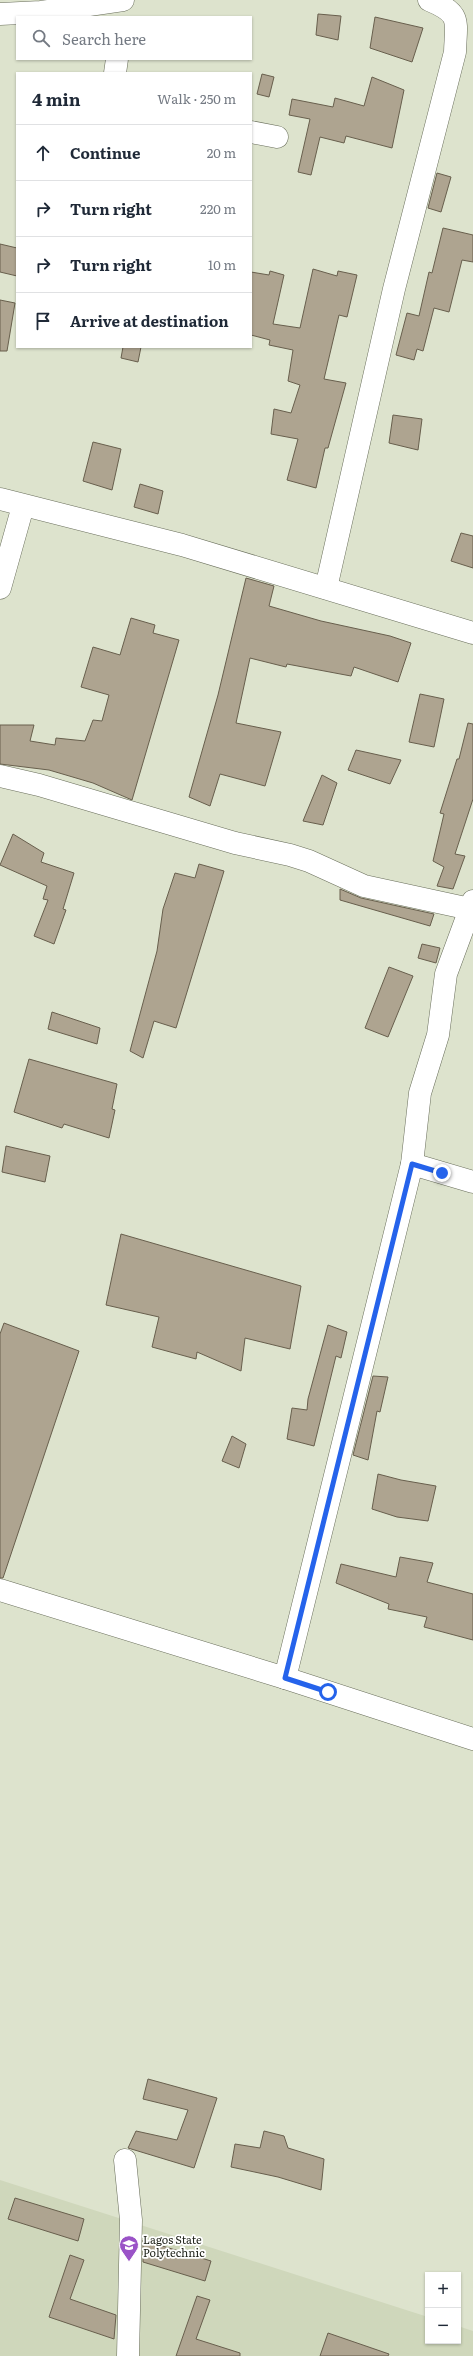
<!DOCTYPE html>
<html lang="en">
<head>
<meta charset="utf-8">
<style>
	:root { --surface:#fff; --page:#f6f6f7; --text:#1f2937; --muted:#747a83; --line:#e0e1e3 }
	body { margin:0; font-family:Literata,serif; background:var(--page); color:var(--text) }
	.controls { position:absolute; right:12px; bottom:12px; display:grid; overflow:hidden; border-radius:0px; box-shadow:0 1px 3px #0004 }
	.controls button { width:36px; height:36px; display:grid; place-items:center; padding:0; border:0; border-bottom:1px solid var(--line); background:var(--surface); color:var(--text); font:20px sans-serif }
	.stop { position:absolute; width:12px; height:12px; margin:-9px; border:3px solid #2563eb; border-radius:50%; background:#fff }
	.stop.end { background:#2563eb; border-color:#fff; box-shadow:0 1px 4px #0008 }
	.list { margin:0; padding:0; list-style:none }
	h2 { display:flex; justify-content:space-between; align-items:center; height:52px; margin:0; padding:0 16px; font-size:17px }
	h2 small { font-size:13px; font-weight:400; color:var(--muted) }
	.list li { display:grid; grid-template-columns:26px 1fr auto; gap:12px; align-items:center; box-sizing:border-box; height:56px; padding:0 16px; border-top:1px solid var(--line) }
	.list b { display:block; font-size:15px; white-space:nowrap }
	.list em { font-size:13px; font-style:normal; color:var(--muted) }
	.icon { flex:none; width:22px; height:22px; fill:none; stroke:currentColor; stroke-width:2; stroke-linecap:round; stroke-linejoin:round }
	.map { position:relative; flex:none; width:473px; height:2356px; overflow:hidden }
	.search { position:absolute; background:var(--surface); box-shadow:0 1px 3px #0004; left:16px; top:16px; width:236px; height:44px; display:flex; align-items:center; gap:10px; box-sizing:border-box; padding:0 14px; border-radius:0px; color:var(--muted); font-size:15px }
	.panel { position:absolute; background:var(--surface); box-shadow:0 1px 3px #0004; left:16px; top:72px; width:236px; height:276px; border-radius:0px }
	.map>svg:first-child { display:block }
	.built { fill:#cfd7bb }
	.building { fill:#aea490; stroke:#685f4d }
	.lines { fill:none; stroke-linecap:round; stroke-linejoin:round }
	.minor-casing { stroke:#696e5b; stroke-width:23 }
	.minor { stroke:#fff; stroke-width:22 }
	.route { stroke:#2563eb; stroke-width:5 }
	.labels { text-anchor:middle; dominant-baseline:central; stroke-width:3.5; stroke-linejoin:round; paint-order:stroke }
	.poi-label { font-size:11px; fill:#1c1f16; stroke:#fff; text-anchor:start }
</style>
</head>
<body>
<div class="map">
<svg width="473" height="2356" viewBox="0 0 473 2356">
	<rect width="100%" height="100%" fill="#dde3cd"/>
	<path class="built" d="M0 2180 428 2317V2341H458V2326L473 2331V2356H0Z"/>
	<g class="building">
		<path d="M318 14 341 16 338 40 316 35Z"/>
		<path d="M375 17 423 28 412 62 370 48Z"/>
		<path d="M262 74 274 77 269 97 257 94Z"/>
		<path d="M372 77 404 90 392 148 346 136 344 143 320 137 311 175 298 172 310 119 289 115 292 99 333 107 335 98 364 106Z"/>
		<path d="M437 173 451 177 441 212 428 208Z"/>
		<path d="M443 228 473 235V262L462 260 449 312 434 308 423 351 417 349 414 360 396 355 407 313 419 316 429 272 432 273Z"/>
		<path d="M0 244 17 248V276L0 272Z"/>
		<path d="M313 269 337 276 338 271 357 275 347 317 339 315 324 379 346 383 328 448H325L316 488 287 480 298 439 271 434 274 409 291 413 300 385 288 381 293 350 269 345 270 340 251 335V272L269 275 270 271 284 275 273 324 300 328Z"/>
		<path d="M0 300 15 303 7 351H0Z"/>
		<path d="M123 347H141L138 362 121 358Z"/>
		<path d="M393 415 422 419 418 450 389 443Z"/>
		<path d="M93 442 121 449 112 490 83 481Z"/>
		<path d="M140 484 163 491 158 514 134 507Z"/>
		<path d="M461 533 473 536V568L451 561Z"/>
		<path d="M246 578 274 586 269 606 321 621 390 636 411 643 398 682 354 667 351 676 287 664 286 667 250 658 236 723 281 732 265 786 220 774 210 806 189 797 218 695Z"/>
		<path d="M131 618 155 625 153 633 179 640 132 800 93 783 49 770 0 764V725H34L30 741 55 745 56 738 85 741 93 720 102 721 109 695 81 687 93 647 120 655Z"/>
		<path d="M420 694 444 699 434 747 409 742Z"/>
		<path d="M468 723 473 724V799L455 854 465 856 453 889 437 886 444 867 433 861 444 814 440 813 457 759H459Z"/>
		<path d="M356 750 401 760 390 784 348 770Z"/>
		<path d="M322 775 337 783 323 825 303 821Z"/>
		<path d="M13 834 44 853 41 862 74 873 63 909 66 910 54 944 34 936 48 900 43 899 47 886 0 865Z"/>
		<path d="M199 864 224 871 176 1028 154 1021 143 1058 130 1051 157 951 163 909 175 873 195 878Z"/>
		<path d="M340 889 361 898 434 914 430 926 340 900Z"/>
		<path d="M422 944 440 948 436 963 418 958Z"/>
		<path d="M389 967 413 976 388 1037 365 1028Z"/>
		<path d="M52 1012 100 1028 97 1044 48 1029Z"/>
		<path d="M29 1059 117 1084 112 1109 115 1110 109 1138 64 1124 62 1128 14 1112Z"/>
		<path d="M6 1146 50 1156 45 1182 2 1172Z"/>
		<path d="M121 1234 301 1286 290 1349 245 1338 241 1371 197 1352 196 1359 152 1347 159 1317 106 1305Z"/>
		<path d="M4 1323 79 1351 3 1578H0V1334Z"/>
		<path d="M328 1325 347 1332 341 1358 336 1356 314 1446 287 1439 292 1408 307 1410 308 1399Z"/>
		<path d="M373 1376 388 1377 380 1412 377 1411 368 1460 353 1455Z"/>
		<path d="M232 1436 246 1444 239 1468 222 1461Z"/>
		<path d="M378 1474 401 1480 436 1486 428 1521 397 1517 372 1509Z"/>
		<path d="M400 1557 433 1563 427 1582 473 1594V1640L424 1627 427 1617 388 1609 389 1604 336 1583 341 1564 396 1577Z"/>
		<path d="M148 2079 217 2098 194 2168 128 2148 136 2131 177 2140 188 2110 143 2099Z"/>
		<path d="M264 2131 284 2136 288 2148 324 2159 321 2190 278 2177 231 2167 235 2144 260 2148Z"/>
		<path d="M15 2198 84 2219 78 2241 8 2219Z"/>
		<path d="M143 2240 211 2261 205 2281 143 2262Z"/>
		<path d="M70 2255 84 2260 70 2299 116 2315 114 2339 49 2317Z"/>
		<path d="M197 2296 210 2300 196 2339 240 2353V2356H176Z"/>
		<path d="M328 2333 389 2354 388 2356H320Z"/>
	</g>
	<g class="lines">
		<g class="minor-casing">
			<g id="minor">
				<path d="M0 14 41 12 123 0"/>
				<path d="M115 73 117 59"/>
				<path d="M251 132 277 137"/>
				<path d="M0 499 182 545 473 633"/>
				<path d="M0 588 23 506"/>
				<path d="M326 588 394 289 455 52C456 20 462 14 429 0"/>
				<path d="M0 776 39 785 235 843 290 855 309 861 364 886 470 909"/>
				<path d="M412 1164 473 1182"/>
				<path d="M0 1590 285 1678 473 1739"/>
				<path d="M285 1678 412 1164 420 1093 438 1035 446 974 473 901"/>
				<path d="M125 2160 131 2220 128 2356"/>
			</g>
		</g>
		<use href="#minor" class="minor"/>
	</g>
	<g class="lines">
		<path class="route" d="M328 1692 285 1678 412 1164 442 1173"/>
	</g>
	<defs>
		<g id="university-pin" transform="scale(1)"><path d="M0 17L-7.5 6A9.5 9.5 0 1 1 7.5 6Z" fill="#9a53c7" stroke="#fff"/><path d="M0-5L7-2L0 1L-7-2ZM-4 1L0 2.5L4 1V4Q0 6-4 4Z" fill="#fff"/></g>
	</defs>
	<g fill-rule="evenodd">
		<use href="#university-pin" x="129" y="2245"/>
	</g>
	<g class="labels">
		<g class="poi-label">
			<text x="143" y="2239">Lagos State<tspan x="143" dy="13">Polytechnic</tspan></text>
		</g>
	</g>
</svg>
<div class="controls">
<button>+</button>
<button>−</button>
</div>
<div class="stop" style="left:328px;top:1692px"></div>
<div class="stop end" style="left:442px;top:1173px"></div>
<div class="search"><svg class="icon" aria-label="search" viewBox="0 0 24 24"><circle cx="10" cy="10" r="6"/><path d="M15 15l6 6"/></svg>Search here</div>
<section class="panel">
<h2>4 min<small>Walk · 250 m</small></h2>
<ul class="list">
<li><svg class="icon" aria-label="ahead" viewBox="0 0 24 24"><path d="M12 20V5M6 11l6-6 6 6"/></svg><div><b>Continue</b></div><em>20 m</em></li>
<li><svg class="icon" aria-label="right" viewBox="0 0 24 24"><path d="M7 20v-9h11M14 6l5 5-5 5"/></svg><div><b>Turn right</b></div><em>220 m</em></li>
<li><svg class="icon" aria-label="right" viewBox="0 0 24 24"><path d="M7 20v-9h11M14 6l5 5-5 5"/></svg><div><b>Turn right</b></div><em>10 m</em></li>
<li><svg class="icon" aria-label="arrive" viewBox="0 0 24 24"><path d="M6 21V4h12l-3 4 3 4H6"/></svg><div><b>Arrive at destination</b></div></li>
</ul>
</section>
</div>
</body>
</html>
